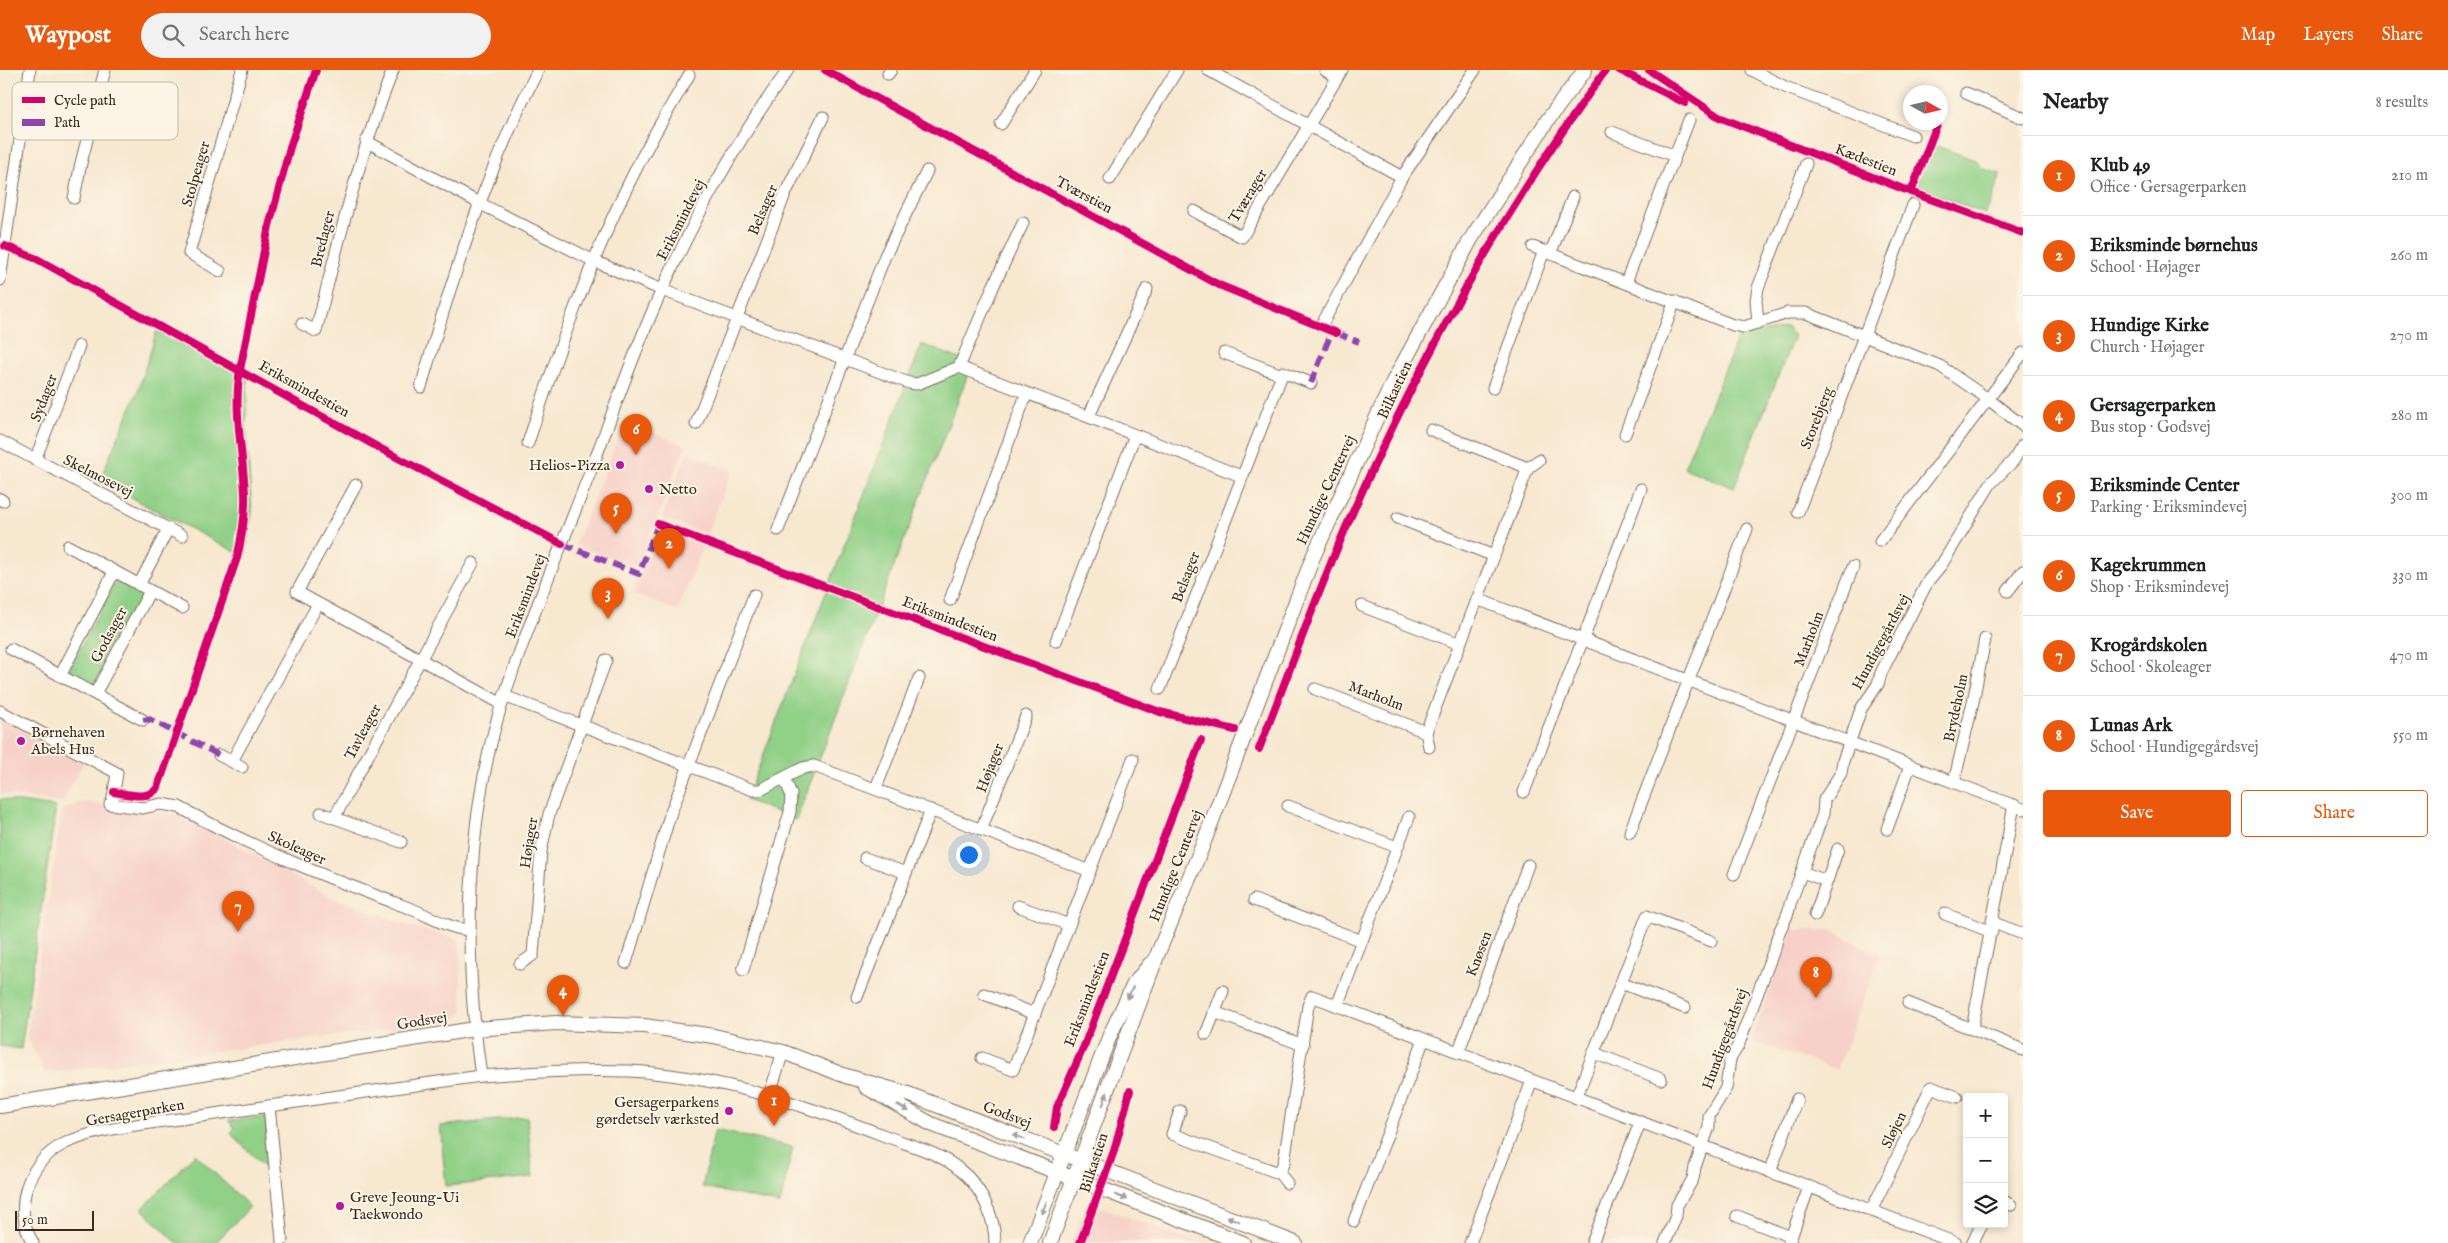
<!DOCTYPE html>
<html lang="en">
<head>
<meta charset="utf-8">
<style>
	:root { --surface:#fff; --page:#f2f2f2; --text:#202124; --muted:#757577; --line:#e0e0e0; --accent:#ea580c }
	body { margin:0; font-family:"IM FELL English",serif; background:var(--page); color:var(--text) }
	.controls { position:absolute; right:15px; bottom:15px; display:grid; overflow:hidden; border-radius:5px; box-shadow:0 2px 8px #0003 }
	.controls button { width:45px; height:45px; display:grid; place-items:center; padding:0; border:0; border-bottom:1px solid var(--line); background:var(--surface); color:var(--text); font:25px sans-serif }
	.compass { position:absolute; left:1903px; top:15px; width:45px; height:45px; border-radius:50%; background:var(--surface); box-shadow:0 2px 8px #0003; rotate:98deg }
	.scale { position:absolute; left:15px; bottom:12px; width:79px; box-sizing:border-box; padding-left:5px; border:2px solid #3b2a1e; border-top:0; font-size:14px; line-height:18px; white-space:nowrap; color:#3b2a1e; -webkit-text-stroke:4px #fcf5e5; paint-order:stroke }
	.you { position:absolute; left:968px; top:784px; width:18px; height:18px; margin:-12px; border:4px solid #fff; border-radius:50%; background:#1a73e8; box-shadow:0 0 0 8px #1a73e833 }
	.badge { display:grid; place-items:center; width:32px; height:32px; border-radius:50%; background:var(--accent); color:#fff; font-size:16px; font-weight:700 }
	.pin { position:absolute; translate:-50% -41px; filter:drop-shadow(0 1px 2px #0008) }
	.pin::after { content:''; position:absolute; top:26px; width:18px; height:15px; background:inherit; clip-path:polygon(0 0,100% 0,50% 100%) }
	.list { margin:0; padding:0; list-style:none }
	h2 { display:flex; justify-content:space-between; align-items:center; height:65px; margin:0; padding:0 20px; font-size:21px }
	h2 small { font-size:16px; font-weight:400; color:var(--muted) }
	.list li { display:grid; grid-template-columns:32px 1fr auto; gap:15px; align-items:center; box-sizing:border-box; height:80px; padding:0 20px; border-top:1px solid var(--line) }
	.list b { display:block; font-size:19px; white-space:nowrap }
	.list p { margin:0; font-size:16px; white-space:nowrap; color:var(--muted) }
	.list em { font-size:16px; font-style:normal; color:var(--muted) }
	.actions { display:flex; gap:10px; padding:15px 20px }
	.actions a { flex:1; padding:11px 0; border:1px solid var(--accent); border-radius:5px; text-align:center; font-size:18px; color:var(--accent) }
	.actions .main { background:var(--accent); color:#fff }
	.icon { flex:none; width:28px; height:28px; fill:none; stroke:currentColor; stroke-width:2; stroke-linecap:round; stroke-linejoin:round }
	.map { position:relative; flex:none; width:2023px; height:1173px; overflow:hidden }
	header { display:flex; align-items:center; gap:30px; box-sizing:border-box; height:70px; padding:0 25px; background:var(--accent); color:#fff }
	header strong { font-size:24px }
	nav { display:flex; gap:28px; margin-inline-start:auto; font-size:18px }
	.search { width:350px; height:45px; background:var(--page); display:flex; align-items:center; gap:12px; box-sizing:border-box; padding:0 18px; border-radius:28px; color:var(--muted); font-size:19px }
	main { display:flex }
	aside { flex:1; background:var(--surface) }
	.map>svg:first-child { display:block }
	.built { fill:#f7d1c8 }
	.green { fill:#90d087; stroke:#667d52 }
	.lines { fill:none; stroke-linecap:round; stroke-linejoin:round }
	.minor-casing { stroke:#7d6c5c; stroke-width:13 }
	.tertiary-casing { stroke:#7d6c5c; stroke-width:16 }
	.minor { stroke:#fff; stroke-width:11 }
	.tertiary { stroke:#fff; stroke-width:14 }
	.quiet { stroke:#8e44ad; stroke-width:6; stroke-dasharray:12 6; stroke-linecap:butt }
	.cycleway-casing { stroke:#fcf5e5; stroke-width:11 }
	.cycleway { stroke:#d6006c; stroke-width:8 }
	.oneway { fill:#a79f9a }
	.poi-dot { fill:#b5179e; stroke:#fcf5e5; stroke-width:2 }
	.labels { text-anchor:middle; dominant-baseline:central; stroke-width:4; stroke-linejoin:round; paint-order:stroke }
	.street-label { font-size:15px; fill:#3b2a1e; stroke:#fcf5e5 }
	.poi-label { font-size:15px; fill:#3b2a1e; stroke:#fcf5e5; text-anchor:start }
	.key { fill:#fcf5e5; stroke:#c2b8a9; stroke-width:1 }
	.key-label { font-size:14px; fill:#3b2a1e }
</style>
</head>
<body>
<header>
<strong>Waypost</strong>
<div class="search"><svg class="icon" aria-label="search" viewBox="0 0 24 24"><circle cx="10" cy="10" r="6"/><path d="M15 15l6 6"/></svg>Search here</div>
<nav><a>Map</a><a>Layers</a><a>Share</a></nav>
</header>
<main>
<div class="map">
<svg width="2023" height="1173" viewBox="0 0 2023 1173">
	<rect width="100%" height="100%" fill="#fcf5e5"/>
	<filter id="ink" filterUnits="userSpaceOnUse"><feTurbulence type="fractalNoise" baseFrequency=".02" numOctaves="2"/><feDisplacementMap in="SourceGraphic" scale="10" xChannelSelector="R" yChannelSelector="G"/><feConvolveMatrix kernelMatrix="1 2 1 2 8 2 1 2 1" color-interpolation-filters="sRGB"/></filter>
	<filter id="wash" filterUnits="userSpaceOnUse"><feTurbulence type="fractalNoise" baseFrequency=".0096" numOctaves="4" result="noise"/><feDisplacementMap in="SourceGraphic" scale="20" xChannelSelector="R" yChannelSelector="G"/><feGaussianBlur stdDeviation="1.12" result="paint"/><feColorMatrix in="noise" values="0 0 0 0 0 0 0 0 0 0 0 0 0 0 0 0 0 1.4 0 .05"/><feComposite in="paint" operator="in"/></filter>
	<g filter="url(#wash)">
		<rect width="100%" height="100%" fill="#f7e8d0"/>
		<g class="built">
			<path d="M625 351 686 376 637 497 575 475Z"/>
			<path d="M687 383 732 401 707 464 662 448Z"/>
			<path d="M660 456 704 473 678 541 634 524Z"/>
			<path d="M0 648 83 693 62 733 0 724Z"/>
			<path d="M84 732 179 745 328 825 406 855 459 869 463 943 452 951 45 1003 27 966 62 739Z"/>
			<path d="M1792 860H1832L1880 885 1837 1000 1751 971Z"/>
			<path d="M1088 1132 1197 1173H1071Z"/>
		</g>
		<g class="green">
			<path d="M1934 75 1975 90 1984 99 2001 104 1986 144 1916 118Z"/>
			<path d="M1787 257 1794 266 1734 418 1684 398 1738 268Z"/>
			<path d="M157 260 248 308 246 354 252 442 245 487 99 411 138 321Z"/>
			<path d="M922 274 972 294 796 750 746 730Z"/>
			<path d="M120 511 139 520 142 527 94 615C84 616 72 610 68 601L115 513Z"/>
			<path d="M0 729 56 737 21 979 0 976Z"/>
			<path d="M265 1047 272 1104 230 1063 235 1058 228 1051Z"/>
			<path d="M527 1047 533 1107 446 1116 440 1056Z"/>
			<path d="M715 1060 793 1077 780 1134 702 1117Z"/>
			<path d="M195 1084 250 1137 215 1173H177L142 1139Z"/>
		</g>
	</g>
	<g filter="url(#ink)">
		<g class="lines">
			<g class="minor-casing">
				<g id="minor">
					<path d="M1208 0 1402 107"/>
					<path d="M1325 0 1337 8"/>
					<path d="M1752 0 1785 17 1913 66"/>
					<path d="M888 4 891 0"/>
					<path d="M1966 23 2023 48"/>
					<path d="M1001 54 1035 0"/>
					<path d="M1612 62 1675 86"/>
					<path d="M366 71 479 133 594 191 662 220 909 313 917 314 959 297 1241 406"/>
					<path d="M1110 109 1177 0"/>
					<path d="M74 128 81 93 105 0"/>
					<path d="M1194 141 1242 167 1342 0"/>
					<path d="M1533 177 1733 255 1744 257 1788 243H1806L1940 296 1988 329 2023 356"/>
					<path d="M1550 184 1573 127"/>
					<path d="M220 201 189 183 242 0"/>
					<path d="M0 210 30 0"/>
					<path d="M1626 212 1689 50"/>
					<path d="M1758 253 1756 230 1758 218 1806 94"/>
					<path d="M302 254 316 261C338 173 359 85 393 0"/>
					<path d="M1321 256 1402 107 1475 0"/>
					<path d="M1224 283 1282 305"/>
					<path d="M959 297 993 217 1023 153"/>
					<path d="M421 317C452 208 486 101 538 0"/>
					<path d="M1493 318 1544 181"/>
					<path d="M1089 346 1147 219"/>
					<path d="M696 354 785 124 823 47"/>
					<path d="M1625 364 1675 231"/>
					<path d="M0 371 182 466"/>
					<path d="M528 373C558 280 591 188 635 101 651 68 671 36 689 5"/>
					<path d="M35 390 79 276"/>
					<path d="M1528 398 1539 390"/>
					<path d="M356 415 297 522 502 634"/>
					<path d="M0 429 3 431"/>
					<path d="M1798 442 1913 135"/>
					<path d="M1398 448 1494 486"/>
					<path d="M778 460 885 186 927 101"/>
					<path d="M1880 471 2023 283"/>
					<path d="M68 476 182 538"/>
					<path d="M139 515 168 459"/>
					<path d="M2008 521 2023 501"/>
					<path d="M1477 529 2023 739"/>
					<path d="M950 530 1026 325"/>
					<path d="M1362 536 1460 574"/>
					<path d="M1056 571 1135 365"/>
					<path d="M11 579 143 650"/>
					<path d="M60 606 114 502"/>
					<path d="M1160 619 1283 302 1311 313"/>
					<path d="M1315 619 1426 662 1528 398 1431 360"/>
					<path d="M95 624 150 521"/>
					<path d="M504 626 753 720H760L803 698 814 696 1090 801"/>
					<path d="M0 641 117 703 112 734"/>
					<path d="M1426 662 1429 677"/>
					<path d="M219 685 242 697"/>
					<path d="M232 691 318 534"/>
					<path d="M1954 712 1973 632 1985 569"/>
					<path d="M876 718 919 608"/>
					<path d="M1524 722 1641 419"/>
					<path d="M110 734 143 738 161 734 179 737C253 778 330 809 409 838 430 846 447 858 469 860"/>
					<path d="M1288 736 1397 777"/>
					<path d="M321 743 401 772"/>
					<path d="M334 748 473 493"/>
					<path d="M1887 759 1910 696"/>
					<path d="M981 760 1026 646"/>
					<path d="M1630 762 1747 459"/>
					<path d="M865 788 906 803"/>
					<path d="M1802 802 1827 811"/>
					<path d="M1734 804 1853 497"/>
					<path d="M1254 830 1362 871"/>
					<path d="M1018 836 1069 855"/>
					<path d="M1945 844 1992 862"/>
					<path d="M1815 845 1838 779"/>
					<path d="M1994 853 2023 864"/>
					<path d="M626 893 670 745 754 525"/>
					<path d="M520 894 533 885 541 781 549 744 606 590"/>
					<path d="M743 900 790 742 791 724 784 708"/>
					<path d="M1621 913 1685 938"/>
					<path d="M984 924 1035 944"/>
					<path d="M857 927 931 740"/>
					<path d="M1908 933 2023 980"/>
					<path d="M1337 936 1409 747"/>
					<path d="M1214 942 1303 975"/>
					<path d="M1972 959 2014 735"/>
					<path d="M1206 964 1223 921"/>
					<path d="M1458 983 1528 795"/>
					<path d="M1594 983 1661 1009"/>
					<path d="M982 988 1013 1000 1133 689"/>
					<path d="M481 1006C463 883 465 747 504 627 529 550 562 476 591 400 614 340 635 278 662 220 697 143 738 68 788 0"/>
					<path d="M769 1026 783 982"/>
					<path d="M1576 1028 1647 846 1711 871"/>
					<path d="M269 1036 282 1170"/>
					<path d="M1180 1041 1172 1064 1279 1103 1284 1092 1308 936 1312 926 1956 1173"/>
					<path d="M1770 1102 1797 1029"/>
					<path d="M1279 1103 1287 1113"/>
					<path d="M2004 1131 2011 1135"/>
					<path d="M1871 1141 1931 1017 1957 1027"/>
					<path d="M1737 1146 1791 1167"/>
					<path d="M1354 1151 1424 969"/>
					<path d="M33 1173C12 1138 27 1092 64 1074 98 1057 162 1052 201 1046 294 1032 388 1019 481 1006 530 1002 580 999 629 1001 719 1006 805 1035 888 1067 912 1076 940 1083 960 1100 981 1116 995 1147 995 1173"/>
					<path d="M1470 1173 1532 1011"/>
					<path d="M1592 1173 1640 1053"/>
					<path d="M1665 1173 1676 1146 1677 1135 1693 1109 1695 1097 1709 1057V1046L1726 1018 1730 989 1738 976 1776 874C1777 859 1789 849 1790 834L1823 744 1824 730 1841 703 1843 691 1861 639 1878 614 1881 603 1928 511 1942 494 1991 413 2013 391 2023 375"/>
					<path d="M1789 1173 1809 1117"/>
					<path d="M1972 1173 1982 1154"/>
				</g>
			</g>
			<g class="tertiary-casing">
				<g id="tertiary">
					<path d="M866 1017 931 1054 1243 1173"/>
					<path d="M0 1036 474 959 556 953 644 956 714 966 783 982 846 1006 908 1024 1295 1173"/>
					<path d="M1030 1173 1110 965 1134 914 1150 894"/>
					<path d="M1050 1173 1158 883 1200 782 1313 487 1393 312 1471 169 1547 51 1585 0"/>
				</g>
			</g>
			<use href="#minor" class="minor"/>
			<use href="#tertiary" class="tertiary"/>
			<g class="quiet">
				<path d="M1336 263 1359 272"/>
				<path d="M1311 313 1332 261"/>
				<path d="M562 474 639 504 658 454"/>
				<path d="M143 650 149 649 219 685"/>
			</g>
			<g class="cycleway-casing">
				<g id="cycleway">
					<path d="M825 0 1219 215 1336 263"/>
					<path d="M1619 0 1685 33"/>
					<path d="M1649 0 1719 47 1911 122 2023 163"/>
					<path d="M1911 122 1938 52"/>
					<path d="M5 176 37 189 383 380 562 474"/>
					<path d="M658 454 1160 642 1235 660"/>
					<path d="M1259 679C1290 601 1317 522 1351 446 1421 289 1504 139 1606 0"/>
					<path d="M114 722C128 724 149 731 158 717L237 488C242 467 246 446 245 423 243 382 233 341 240 300L269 156 290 77 316 0"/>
					<path d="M1054 1057 1057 1037 1084 976 1201 670"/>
					<path d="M1080 1173 1114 1081 1130 1021"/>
				</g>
			</g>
			<use href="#cycleway" class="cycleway"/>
		</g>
		<defs><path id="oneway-solid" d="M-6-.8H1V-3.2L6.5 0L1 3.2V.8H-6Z" transform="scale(1.25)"/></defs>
		<g class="oneway">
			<use href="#oneway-solid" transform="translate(1130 923) rotate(115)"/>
			<use href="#oneway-solid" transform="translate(1105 1029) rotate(-70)"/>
			<use href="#oneway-solid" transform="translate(903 1038) rotate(30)"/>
			<use href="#oneway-solid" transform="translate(1019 1067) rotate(-159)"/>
			<use href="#oneway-solid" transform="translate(1121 1127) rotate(21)"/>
			<use href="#oneway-solid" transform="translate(1044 1138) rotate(111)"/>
			<use href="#oneway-solid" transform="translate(1233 1149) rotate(-159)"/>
		</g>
	</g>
	<g class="poi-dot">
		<circle cx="620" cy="395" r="5"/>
		<circle cx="649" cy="419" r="5"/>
		<circle cx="21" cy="671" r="5"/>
		<circle cx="729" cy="1041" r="5"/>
		<circle cx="340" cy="1136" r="5"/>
	</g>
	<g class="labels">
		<g class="street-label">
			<text transform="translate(1866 90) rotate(21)">Kædestien</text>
			<text transform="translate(196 104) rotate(-74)">Stolpeager</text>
			<text transform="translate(1084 125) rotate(28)">Tværstien</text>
			<text transform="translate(1248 126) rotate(-59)">Tværager</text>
			<text transform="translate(763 140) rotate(-67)">Belsager</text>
			<text transform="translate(681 150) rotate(-63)">Eriksmindevej</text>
			<text transform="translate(323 169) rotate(-76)">Bredager</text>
			<text transform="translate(304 319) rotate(29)">Eriksmindestien</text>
			<text transform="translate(1395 320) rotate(-65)">Bilkastien</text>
			<text transform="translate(44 328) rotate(-69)">Sydager</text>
			<text transform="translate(1817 348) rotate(-69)">Storebjerg</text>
			<text transform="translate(98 406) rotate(27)">Skelmosevej</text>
			<text transform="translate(1326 420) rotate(-65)">Hundige Centervej</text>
			<text transform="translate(1186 507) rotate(-69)">Belsager</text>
			<text transform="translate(526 526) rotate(-69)">Eriksmindevej</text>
			<text transform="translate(950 549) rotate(21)">Eriksmindestien</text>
			<text transform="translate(109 565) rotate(-62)">Godsager</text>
			<text transform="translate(1809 569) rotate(-69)">Marholm</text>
			<text transform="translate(1881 572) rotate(-62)">Hundigegårdsvej</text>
			<text transform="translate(1376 626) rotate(21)">Marholm</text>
			<text transform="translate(1956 638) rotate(-78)">Brydeholm</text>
			<text transform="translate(363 662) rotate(-62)">Tavleager</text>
			<text transform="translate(990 698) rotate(-69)">Højager</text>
			<text transform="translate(529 773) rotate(-81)">Højager</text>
			<text transform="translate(297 778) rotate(24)">Skoleager</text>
			<text transform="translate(1176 796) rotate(-68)">Hundige Centervej</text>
			<text transform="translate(1479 884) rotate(-69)">Knøsen</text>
			<text transform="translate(1087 929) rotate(-69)">Eriksmindestien</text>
			<text transform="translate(422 951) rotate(-9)">Godsvej</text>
			<text transform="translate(1725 969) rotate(-70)">Hundigegårdsvej</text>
			<text transform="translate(135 1043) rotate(-10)">Gersagerparken</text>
			<text transform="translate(1007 1045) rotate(21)">Godsvej</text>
			<text transform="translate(1894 1060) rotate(-64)">Sløjen</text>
			<text transform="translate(1094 1093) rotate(-72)">Bilkastien</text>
		</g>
		<g class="poi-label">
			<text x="610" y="395" text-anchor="end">Helios-Pizza</text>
			<text x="659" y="419">Netto</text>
			<text x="31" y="662">Børnehaven<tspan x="31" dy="17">Abels Hus</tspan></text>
			<text x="719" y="1032" text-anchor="end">Gersagerparkens<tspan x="719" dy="17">gørdetselv værksted</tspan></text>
			<text x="350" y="1127">Greve Jeoung-Ui<tspan x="350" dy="17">Taekwondo</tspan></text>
		</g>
	</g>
	<rect x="12" y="12" width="166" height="58" rx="8" class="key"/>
	<rect x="22" y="27" width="23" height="6" fill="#d6006c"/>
	<rect x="22" y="49" width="23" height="7" fill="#8e44ad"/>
	<g class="key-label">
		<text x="54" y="35">Cycle path</text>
		<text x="54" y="57">Path</text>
	</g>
</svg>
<div class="controls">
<button>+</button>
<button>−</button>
<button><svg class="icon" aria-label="layers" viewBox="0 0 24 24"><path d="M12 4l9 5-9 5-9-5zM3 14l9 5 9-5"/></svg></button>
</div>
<svg class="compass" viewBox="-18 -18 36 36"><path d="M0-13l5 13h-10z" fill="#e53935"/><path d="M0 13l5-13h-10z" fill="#757577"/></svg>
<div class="scale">50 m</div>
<div class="you"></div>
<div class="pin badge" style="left:774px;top:1056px">1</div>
<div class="pin badge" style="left:669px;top:499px">2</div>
<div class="pin badge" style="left:608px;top:549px">3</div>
<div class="pin badge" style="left:563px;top:946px">4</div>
<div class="pin badge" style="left:616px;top:464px">5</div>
<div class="pin badge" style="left:636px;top:385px">6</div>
<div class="pin badge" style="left:238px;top:862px">7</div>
<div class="pin badge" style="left:1816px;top:928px">8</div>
</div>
<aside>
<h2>Nearby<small>8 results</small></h2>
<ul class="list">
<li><span class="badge">1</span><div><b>Klub 49</b><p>Office · Gersagerparken</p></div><em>210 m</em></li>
<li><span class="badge">2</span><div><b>Eriksminde børnehus</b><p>School · Højager</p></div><em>260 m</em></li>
<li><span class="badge">3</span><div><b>Hundige Kirke</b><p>Church · Højager</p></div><em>270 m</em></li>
<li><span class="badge">4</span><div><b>Gersagerparken</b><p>Bus stop · Godsvej</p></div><em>280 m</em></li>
<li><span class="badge">5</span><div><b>Eriksminde Center</b><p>Parking · Eriksmindevej</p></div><em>300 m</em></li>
<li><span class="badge">6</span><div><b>Kagekrummen</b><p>Shop · Eriksmindevej</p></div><em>330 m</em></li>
<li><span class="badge">7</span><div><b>Krogårdskolen</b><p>School · Skoleager</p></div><em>470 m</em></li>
<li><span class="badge">8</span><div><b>Lunas Ark</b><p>School · Hundigegårdsvej</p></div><em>550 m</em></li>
</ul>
<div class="actions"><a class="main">Save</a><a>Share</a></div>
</aside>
</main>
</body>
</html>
